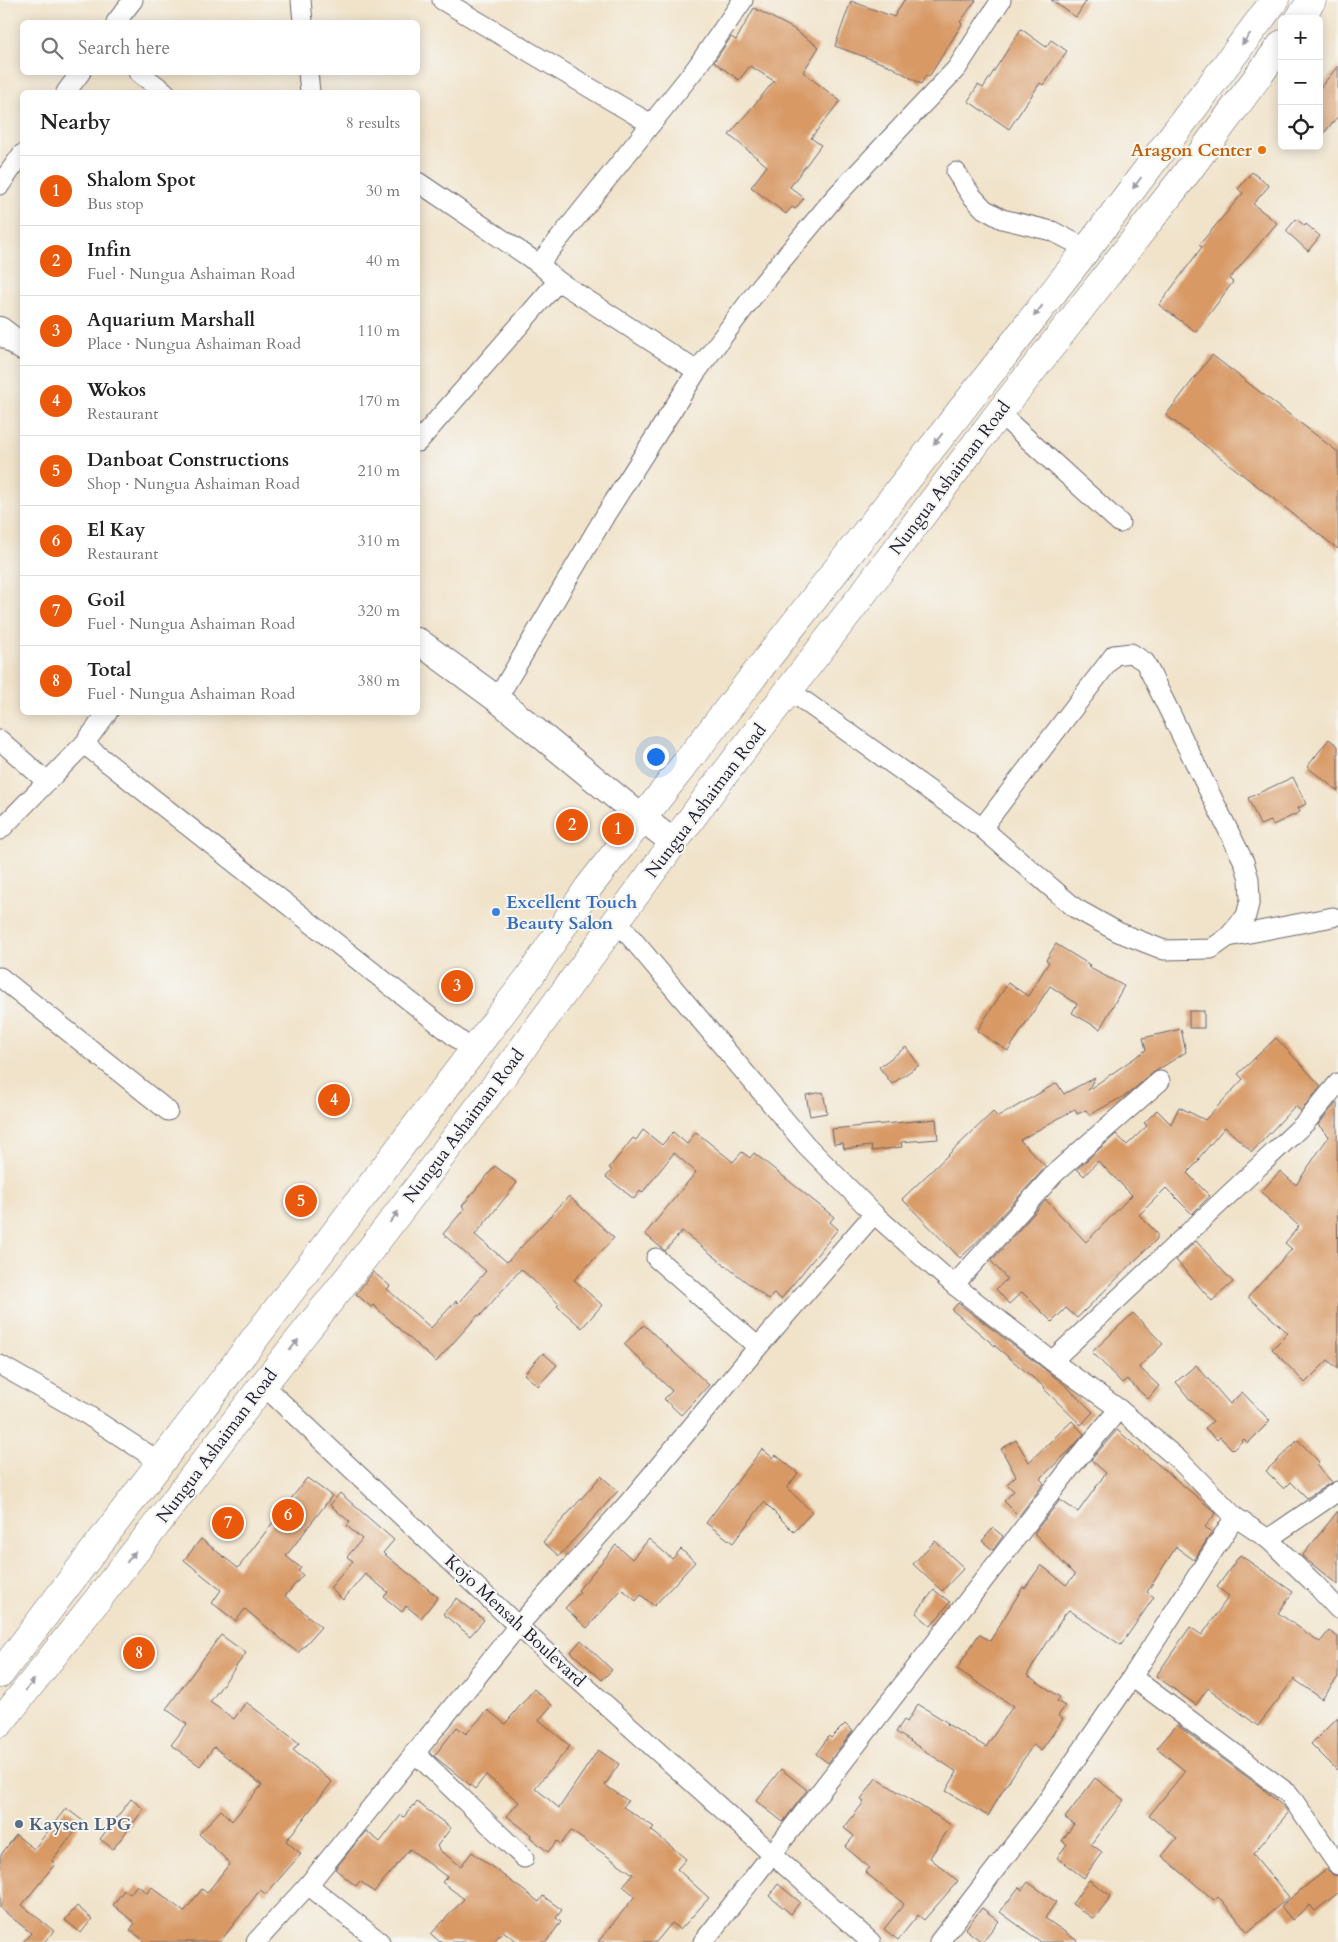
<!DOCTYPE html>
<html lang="en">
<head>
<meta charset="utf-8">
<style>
	:root { --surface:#fff; --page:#f2f2f2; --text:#222; --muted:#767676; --line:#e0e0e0; --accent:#ea580c }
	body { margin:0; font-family:Cardo,serif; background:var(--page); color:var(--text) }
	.controls { position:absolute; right:15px; top:15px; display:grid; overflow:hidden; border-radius:8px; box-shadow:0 2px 12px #0003 }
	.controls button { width:45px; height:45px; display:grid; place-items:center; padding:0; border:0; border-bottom:1px solid var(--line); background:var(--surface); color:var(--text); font:25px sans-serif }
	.you { position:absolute; left:655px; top:756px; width:18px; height:18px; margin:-12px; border:4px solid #fff; border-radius:50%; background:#1a73e8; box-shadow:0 0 0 8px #1a73e833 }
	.badge { display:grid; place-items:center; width:32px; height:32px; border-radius:50%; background:var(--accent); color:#fff; font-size:16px; font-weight:700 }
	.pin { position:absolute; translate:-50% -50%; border:2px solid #fff; box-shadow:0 1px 5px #0006 }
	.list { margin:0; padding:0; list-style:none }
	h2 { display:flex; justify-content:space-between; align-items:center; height:65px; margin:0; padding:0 20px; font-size:21px }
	h2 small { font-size:16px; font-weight:400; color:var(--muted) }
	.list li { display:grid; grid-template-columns:32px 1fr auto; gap:15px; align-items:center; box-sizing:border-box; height:70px; padding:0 20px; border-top:1px solid var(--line) }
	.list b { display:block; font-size:19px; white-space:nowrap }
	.list p { margin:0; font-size:16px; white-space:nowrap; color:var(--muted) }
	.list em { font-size:16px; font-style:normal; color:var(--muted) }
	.icon { flex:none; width:28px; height:28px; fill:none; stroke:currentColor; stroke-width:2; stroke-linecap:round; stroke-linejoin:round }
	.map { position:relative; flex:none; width:1338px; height:1942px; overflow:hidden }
	.search { position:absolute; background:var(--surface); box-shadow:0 2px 12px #0003; left:20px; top:20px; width:400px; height:55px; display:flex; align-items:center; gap:12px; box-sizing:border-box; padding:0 18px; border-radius:8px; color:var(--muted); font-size:19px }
	.panel { position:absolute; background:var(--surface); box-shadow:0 2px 12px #0003; left:20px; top:90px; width:400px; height:625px; border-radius:8px }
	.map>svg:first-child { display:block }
	.building { fill:#d89965 }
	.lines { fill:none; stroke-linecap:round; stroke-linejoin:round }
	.street-casing { stroke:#6a666d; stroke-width:21 }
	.secondary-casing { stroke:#6a666d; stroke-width:28 }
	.primary-casing { stroke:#6a666d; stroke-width:29 }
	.street { stroke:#fff; stroke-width:19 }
	.secondary { stroke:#fff; stroke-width:26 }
	.primary { stroke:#fff; stroke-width:28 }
	.oneway { fill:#9c9ca7 }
	.food-dot { fill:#e8710a; stroke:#f6f6f2; stroke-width:2 }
	.shop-dot { fill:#3f7fe0; stroke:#f6f6f2; stroke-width:2 }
	.service-dot { fill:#5c6f8a; stroke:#f6f6f2; stroke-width:2 }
	.labels { text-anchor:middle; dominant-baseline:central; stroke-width:4; stroke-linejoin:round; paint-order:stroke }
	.food-label { font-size:18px; font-weight:bold; fill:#c56008; stroke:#f6f6f2; text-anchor:end }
	.street-label { font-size:18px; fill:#22223b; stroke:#f6f6f2 }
	.shop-label { font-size:18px; font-weight:bold; fill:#366cbe; stroke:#f6f6f2; text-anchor:start }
	.service-label { font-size:18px; font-weight:bold; fill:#4e5e75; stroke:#f6f6f2; text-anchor:start }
</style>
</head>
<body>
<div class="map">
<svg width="1338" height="1942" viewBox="0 0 1338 1942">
	<rect width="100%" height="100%" fill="#f6f6f2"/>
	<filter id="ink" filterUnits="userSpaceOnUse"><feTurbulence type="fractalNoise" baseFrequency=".02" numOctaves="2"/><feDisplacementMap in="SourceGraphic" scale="10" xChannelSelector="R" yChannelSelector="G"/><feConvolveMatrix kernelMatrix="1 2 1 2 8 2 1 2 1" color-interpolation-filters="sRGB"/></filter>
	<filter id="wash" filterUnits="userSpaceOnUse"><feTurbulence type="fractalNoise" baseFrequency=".0096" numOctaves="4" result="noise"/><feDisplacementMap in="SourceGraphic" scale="20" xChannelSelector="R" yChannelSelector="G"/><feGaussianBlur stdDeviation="1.12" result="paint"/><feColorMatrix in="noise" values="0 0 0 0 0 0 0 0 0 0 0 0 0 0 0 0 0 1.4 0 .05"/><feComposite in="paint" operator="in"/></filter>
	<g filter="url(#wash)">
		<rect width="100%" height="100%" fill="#f1e3ca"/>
		<g id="blocks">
			<g class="building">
				<path d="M904 0H976L960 22 962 24 929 77 926 75 921 84 890 66 835 46 851 1 894 17Z"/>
				<path d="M1051 0H1087L1076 17Z"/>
				<path d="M754 8 792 28 819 47 803 72 840 101 811 138 821 145 790 187 804 198 795 209 792 207 786 214 751 187 767 166 729 135 774 81 750 66 739 80 714 62 731 37 736 40Z"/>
				<path d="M1021 29 1046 47 1051 40 1067 51 1043 85 1040 83 1009 129 968 101 978 85 983 88Z"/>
				<path d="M1338 66V116L1319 139V89Z"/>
				<path d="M1252 172 1269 186 1253 204 1277 223 1229 279 1233 282 1196 332 1159 305 1202 247 1199 245 1243 193 1238 189Z"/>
				<path d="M1296 219 1305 226 1306 224 1320 236 1308 251 1286 231Z"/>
				<path d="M1212 355 1338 452V549L1166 415Z"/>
				<path d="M1329 739 1338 746V791L1307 767Z"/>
				<path d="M1293 777 1306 804 1298 808 1300 812 1273 825 1271 821 1260 825 1248 798Z"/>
				<path d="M1056 944 1090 965 1088 967 1124 986 1100 1029 1072 1013 1077 1004 1050 986 1008 1051 977 1031 1008 983 1028 996 1049 962 1046 960Z"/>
				<rect x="1189" y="1011" width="15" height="17"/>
				<path d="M1181 1029 1186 1052 1153 1073 1128 1094 1089 1115 1086 1110 1077 1114 1075 1109 1020 1140 1046 1167 975 1244 960 1258 902 1199 993 1112 998 1117 1057 1083 1064 1094 1095 1077 1088 1090 1146 1050 1143 1038Z"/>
				<path d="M1276 1038 1321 1086 1301 1111 1295 1106 1252 1152 1225 1127 1198 1159 1200 1160 1187 1173 1210 1196 1192 1214 1166 1188 1139 1215 1157 1233V1239L1077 1318 1066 1308 1052 1322 1022 1292 1009 1304 996 1289 1007 1279 991 1261 1046 1200 1086 1242 1132 1195 1098 1161 1084 1176 1077 1169 1116 1134 1127 1145 1147 1126 1144 1123 1157 1110 1171 1124 1179 1107 1205 1120 1243 1079 1238 1074Z"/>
				<path d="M906 1047 919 1065 892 1084 879 1067Z"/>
				<path d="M823 1092 827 1113 810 1116 806 1095Z"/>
				<path d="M1337 1102 1338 1369 1328 1360 1305 1383 1272 1349 1288 1333 1248 1297 1292 1249 1285 1243 1299 1226 1261 1192 1280 1171 1296 1185 1329 1136 1318 1125Z"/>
				<path d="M936 1119 938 1139 901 1142 902 1147 872 1151 871 1146 844 1149 843 1143 834 1144 832 1129Z"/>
				<path d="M643 1130 662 1145 673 1132 687 1144 696 1132 733 1162 742 1152 750 1158 754 1153 834 1217 830 1222 838 1229 781 1299 774 1293 769 1300 682 1231 665 1251 645 1234 696 1172 674 1153 642 1193 640 1191 634 1199 606 1177 612 1170 609 1168 633 1138 636 1140Z"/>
				<path d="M495 1166 517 1183 475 1235 507 1262 569 1196 614 1238 574 1280 602 1305 582 1328 557 1306 559 1304 521 1269 480 1316 478 1315 436 1362 373 1305 371 1307 356 1294 373 1272 390 1286 387 1289 431 1328 456 1301 458 1303 486 1271 443 1234 465 1208 462 1206Z"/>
				<path d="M1196 1241 1233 1282 1212 1301 1176 1260Z"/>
				<path d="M958 1303 1064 1384 1093 1412 1081 1425 1043 1388 1044 1387 952 1310Z"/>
				<path d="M1133 1313 1163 1344 1139 1367 1159 1386 1148 1399 1127 1379 1122 1383 1092 1352Z"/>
				<path d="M644 1325 709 1385 681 1415 664 1399 672 1391 624 1344Z"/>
				<path d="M543 1353 557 1365 538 1386 524 1374Z"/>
				<path d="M1196 1365 1230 1404 1242 1392 1270 1421 1248 1443 1244 1439 1233 1450 1220 1437 1217 1440 1205 1428 1213 1421 1192 1402 1176 1382Z"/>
				<path d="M1072 1421 1084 1434 1071 1449 1040 1479 1044 1483 1019 1516 1004 1501 1014 1491 1007 1484 1016 1476 1001 1449 1016 1440 1029 1462Z"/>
				<path d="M1117 1430 1216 1513 1205 1527 1212 1532 1194 1560 1176 1547 1147 1592 1154 1597 1121 1645 1069 1610 1065 1614 1027 1675 1060 1697 1057 1701 1065 1706 1058 1716 1063 1719 1041 1751 1033 1745 1003 1790 988 1816 946 1791 957 1772 896 1732 904 1720 907 1722 918 1704 948 1723 947 1724 986 1747 1013 1706 957 1669 979 1634 990 1641 1023 1587 1025 1588 1041 1565 1066 1585 1075 1575 1034 1533 1060 1500 1078 1512 1106 1473 1091 1460Z"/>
				<path d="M1298 1440 1319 1462 1316 1465 1332 1482 1307 1498 1291 1482 1284 1489 1266 1471Z"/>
				<path d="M762 1449 773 1458 776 1455 798 1473 787 1488 812 1512 794 1532 764 1502 733 1543 706 1523Z"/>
				<path d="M601 1476 618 1491 559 1556 543 1542Z"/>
				<path d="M307 1478 332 1496 286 1556 301 1568 298 1571 303 1575 285 1596 321 1627 298 1653 245 1609 236 1621 212 1603 221 1590 184 1560 201 1539 238 1568Z"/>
				<path d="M340 1493 394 1540 383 1553 438 1597 421 1618 406 1606 402 1612 384 1597 388 1592 365 1574 343 1600 330 1588 353 1561 347 1557 362 1539 347 1526 350 1522 330 1505Z"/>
				<path d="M1338 1511V1585L1302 1556Z"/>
				<path d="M993 1528 1003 1536 993 1550 982 1541Z"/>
				<path d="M649 1539 672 1559 681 1549 695 1562 654 1606 641 1595 636 1601 622 1589 587 1628 565 1608 580 1592 578 1590 616 1545 632 1559Z"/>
				<path d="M935 1541 964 1568 942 1591 913 1564Z"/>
				<path d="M1240 1555 1293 1592 1278 1613 1320 1642 1329 1631 1338 1637V1677L1322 1699 1294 1679 1258 1726 1208 1688 1196 1705 1156 1676 1190 1627 1202 1635 1229 1596 1217 1587Z"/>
				<path d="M934 1590 950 1602 931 1626 916 1613Z"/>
				<path d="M457 1598 484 1620 470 1636 443 1614Z"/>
				<path d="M221 1635 246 1653 210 1702 234 1719 246 1702 299 1743 293 1750 332 1782 286 1841 301 1854 266 1894 260 1890 220 1942H146L130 1930 135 1923 113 1905 124 1890 130 1894 137 1885 147 1893 152 1887 184 1912 202 1889 207 1893 230 1863 199 1834 221 1810 232 1821 262 1785 214 1747 200 1766 171 1745 187 1724 166 1709Z"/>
				<path d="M581 1640 612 1670 602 1680 571 1652Z"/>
				<path d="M534 1689 552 1705 539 1720 570 1746 535 1788 559 1808 598 1750 619 1764 605 1785 628 1801 623 1807 654 1827 651 1830 686 1859 677 1869 709 1898 680 1930 672 1923 656 1942H598L635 1896 623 1886 633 1874 571 1831 561 1844 557 1841 548 1852 530 1837 531 1835 507 1816 519 1802 486 1775 475 1789 434 1756 457 1727 466 1734 488 1710 505 1724Z"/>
				<path d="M1338 1717V1771L1311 1744Z"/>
				<path d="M845 1724 853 1731 828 1763 816 1754 829 1736 831 1738Z"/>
				<path d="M1177 1725 1262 1788 1284 1807 1288 1813 1253 1854 1289 1897 1248 1932 1218 1896 1214 1900 1162 1856 1177 1838 1149 1816 1185 1771 1157 1748Z"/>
				<path d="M781 1769 807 1790 783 1822 756 1801Z"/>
				<path d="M876 1778 951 1825 930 1858 958 1881 924 1920 918 1915 898 1940 884 1929 904 1904 865 1872 869 1867 845 1847 854 1836 844 1828 864 1802 861 1800Z"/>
				<path d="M1095 1778 1124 1800 1091 1844 1102 1852 1084 1878 1057 1858 1067 1844 1062 1841 1074 1824 1065 1818Z"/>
				<path d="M131 1799 144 1809 113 1849 100 1839Z"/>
				<path d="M417 1802 451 1828 437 1846 439 1850 461 1866 472 1852 539 1902 543 1896 562 1910 556 1918 561 1922 546 1942H518L503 1931 493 1942H440L431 1934 464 1899 442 1882 447 1877 410 1849 374 1892 360 1881 356 1886 335 1869 366 1831 380 1842 401 1815 404 1817 413 1805 414 1806Z"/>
				<path d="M66 1808 83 1821 52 1861 55 1864 22 1905 54 1931 44 1942H23L31 1933 0 1908V1856L16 1835 34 1849Z"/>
				<path d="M1327 1869 1333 1875 1338 1876V1893L1315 1911 1310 1905 1292 1920 1281 1906Z"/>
				<path d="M1089 1880 1111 1896 1094 1919 1072 1904Z"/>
				<path d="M1028 1882 1056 1902 1045 1918 1079 1942H1041L1000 1912 1019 1887 1022 1890Z"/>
				<path d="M778 1884 800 1902 791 1914 769 1896Z"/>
				<path d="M77 1906 92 1919 81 1933 65 1920Z"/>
				<path d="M982 1908 999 1921 982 1942 965 1929Z"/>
			</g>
		</g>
	</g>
	<g filter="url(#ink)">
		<use href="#blocks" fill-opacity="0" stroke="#6a666d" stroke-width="1"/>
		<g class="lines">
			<g class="street-casing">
				<g id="street">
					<path d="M301 0 303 22"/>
					<path d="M442 0 651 124"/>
					<path d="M116 22 133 0"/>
					<path d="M138 72 165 92"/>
					<path d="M308 72 310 92"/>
					<path d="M66 92 81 72"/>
					<path d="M956 172 971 195 984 209 1002 219 1052 231 1087 249"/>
					<path d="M418 182 539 264 558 281 697 371"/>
					<path d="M0 185 22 154"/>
					<path d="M539 264 696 68 743 0"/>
					<path d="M999 413 1120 523"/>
					<path d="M418 442 558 281"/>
					<path d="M789 690 982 828 1075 908 1118 932 1164 950 1211 949 1228 937 1246 916 1250 900 1249 879 1244 862 1145 662 1131 653 1114 655 982 828"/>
					<path d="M497 699 606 514 697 371 763 283 835 197 957 68 1001 0"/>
					<path d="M0 740 47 782"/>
					<path d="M84 744 473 1051"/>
					<path d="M0 830 84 744 108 712"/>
					<path d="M617 921 806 1145 874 1214 954 1285 1052 1361 1119 1409 1179 1460 1235 1517 1132 1677 1041 1810 939 1942"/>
					<path d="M1228 937 1333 917"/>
					<path d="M0 977 168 1111"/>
					<path d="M656 1258 758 1347"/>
					<path d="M954 1285 1055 1173 1160 1081"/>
					<path d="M1052 1361 1306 1122 1338 1083"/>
					<path d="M0 1365 86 1414 160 1462"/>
					<path d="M263 1385 518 1626 772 1854 1074 1463 1119 1409"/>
					<path d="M1235 1517 1268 1539 1315 1584 1338 1609"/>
					<path d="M1268 1539 1338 1491"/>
					<path d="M1132 1677 1289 1794 1338 1865"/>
					<path d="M414 1752 524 1858"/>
					<path d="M308 1885 380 1942"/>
					<path d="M256 1942 308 1885 518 1626 629 1502 758 1347 874 1214"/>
					<path d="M703 1942 772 1854 871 1942"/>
				</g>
			</g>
			<g class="secondary-casing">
				<g id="secondary">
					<path d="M0 330 22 347"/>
					<path d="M418 641 497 699 642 818 673 842"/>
				</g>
			</g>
			<g class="primary-casing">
				<g id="primary">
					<path d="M1299 19 1312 0"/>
					<path d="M0 1674 530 976 588 888 1087 249 1275 0"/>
					<path d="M0 1723 150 1533 263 1385 367 1254 504 1074 716 785 859 599 999 413 1182 179 1282 44"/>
				</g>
			</g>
			<use href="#street" class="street"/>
			<use href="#secondary" class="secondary"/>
			<use href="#primary" class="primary"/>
		</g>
		<defs><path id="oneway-solid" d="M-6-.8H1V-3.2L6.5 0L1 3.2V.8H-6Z" transform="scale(1.25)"/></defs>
		<g class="oneway">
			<use href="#oneway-solid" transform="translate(1246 39) rotate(127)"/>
			<use href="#oneway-solid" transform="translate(1137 183) rotate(127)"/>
			<use href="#oneway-solid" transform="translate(1038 311) rotate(128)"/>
			<use href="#oneway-solid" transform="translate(938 439) rotate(128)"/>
			<use href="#oneway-solid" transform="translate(394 1217) rotate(-53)"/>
			<use href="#oneway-solid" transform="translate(294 1345) rotate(-51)"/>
			<use href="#oneway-solid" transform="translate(131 1557) rotate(-52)"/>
			<use href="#oneway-solid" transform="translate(30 1685) rotate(-52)"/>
		</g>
	</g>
	<circle class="food-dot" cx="1262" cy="150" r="5"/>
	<circle class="shop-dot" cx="496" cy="912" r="5"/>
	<circle class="service-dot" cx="19" cy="1824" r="5"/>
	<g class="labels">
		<g class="food-label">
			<text x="1252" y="150">Aragon Center</text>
		</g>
		<g class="street-label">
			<text transform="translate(950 478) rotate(-53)">Nungua Ashaiman Road</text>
			<text transform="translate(706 801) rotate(-53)">Nungua Ashaiman Road</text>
			<text transform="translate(464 1126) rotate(-53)">Nungua Ashaiman Road</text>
			<text transform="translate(217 1446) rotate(-53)">Nungua Ashaiman Road</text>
			<text transform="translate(515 1621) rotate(43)">Kojo Mensah Boulevard</text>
		</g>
		<g class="shop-label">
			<text x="506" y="902">Excellent Touch<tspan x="506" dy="21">Beauty Salon</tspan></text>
		</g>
		<g class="service-label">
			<text x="29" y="1824">Kaysen LPG</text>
		</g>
	</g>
</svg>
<div class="controls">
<button>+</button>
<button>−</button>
<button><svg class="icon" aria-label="locate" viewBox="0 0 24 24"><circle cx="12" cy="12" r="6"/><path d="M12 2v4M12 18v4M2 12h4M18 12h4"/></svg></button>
</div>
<div class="you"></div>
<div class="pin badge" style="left:618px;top:829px">1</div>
<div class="pin badge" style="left:572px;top:825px">2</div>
<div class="pin badge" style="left:457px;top:986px">3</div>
<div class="pin badge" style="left:334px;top:1100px">4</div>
<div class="pin badge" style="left:301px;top:1201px">5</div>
<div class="pin badge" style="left:288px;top:1515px">6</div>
<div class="pin badge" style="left:228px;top:1523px">7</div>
<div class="pin badge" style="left:139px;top:1653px">8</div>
<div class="search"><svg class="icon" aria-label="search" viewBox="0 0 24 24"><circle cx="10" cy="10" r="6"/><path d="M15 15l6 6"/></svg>Search here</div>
<section class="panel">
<h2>Nearby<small>8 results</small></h2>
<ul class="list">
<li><span class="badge">1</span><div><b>Shalom Spot</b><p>Bus stop</p></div><em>30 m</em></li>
<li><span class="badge">2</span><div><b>Infin</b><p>Fuel · Nungua Ashaiman Road</p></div><em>40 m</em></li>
<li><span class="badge">3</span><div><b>Aquarium Marshall</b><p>Place · Nungua Ashaiman Road</p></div><em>110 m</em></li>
<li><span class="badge">4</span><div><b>Wokos</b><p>Restaurant</p></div><em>170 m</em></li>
<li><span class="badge">5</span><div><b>Danboat Constructions</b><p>Shop · Nungua Ashaiman Road</p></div><em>210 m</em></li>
<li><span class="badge">6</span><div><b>El Kay</b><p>Restaurant</p></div><em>310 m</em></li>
<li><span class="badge">7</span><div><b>Goil</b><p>Fuel · Nungua Ashaiman Road</p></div><em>320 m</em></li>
<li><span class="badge">8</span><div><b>Total</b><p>Fuel · Nungua Ashaiman Road</p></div><em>380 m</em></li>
</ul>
</section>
</div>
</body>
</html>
